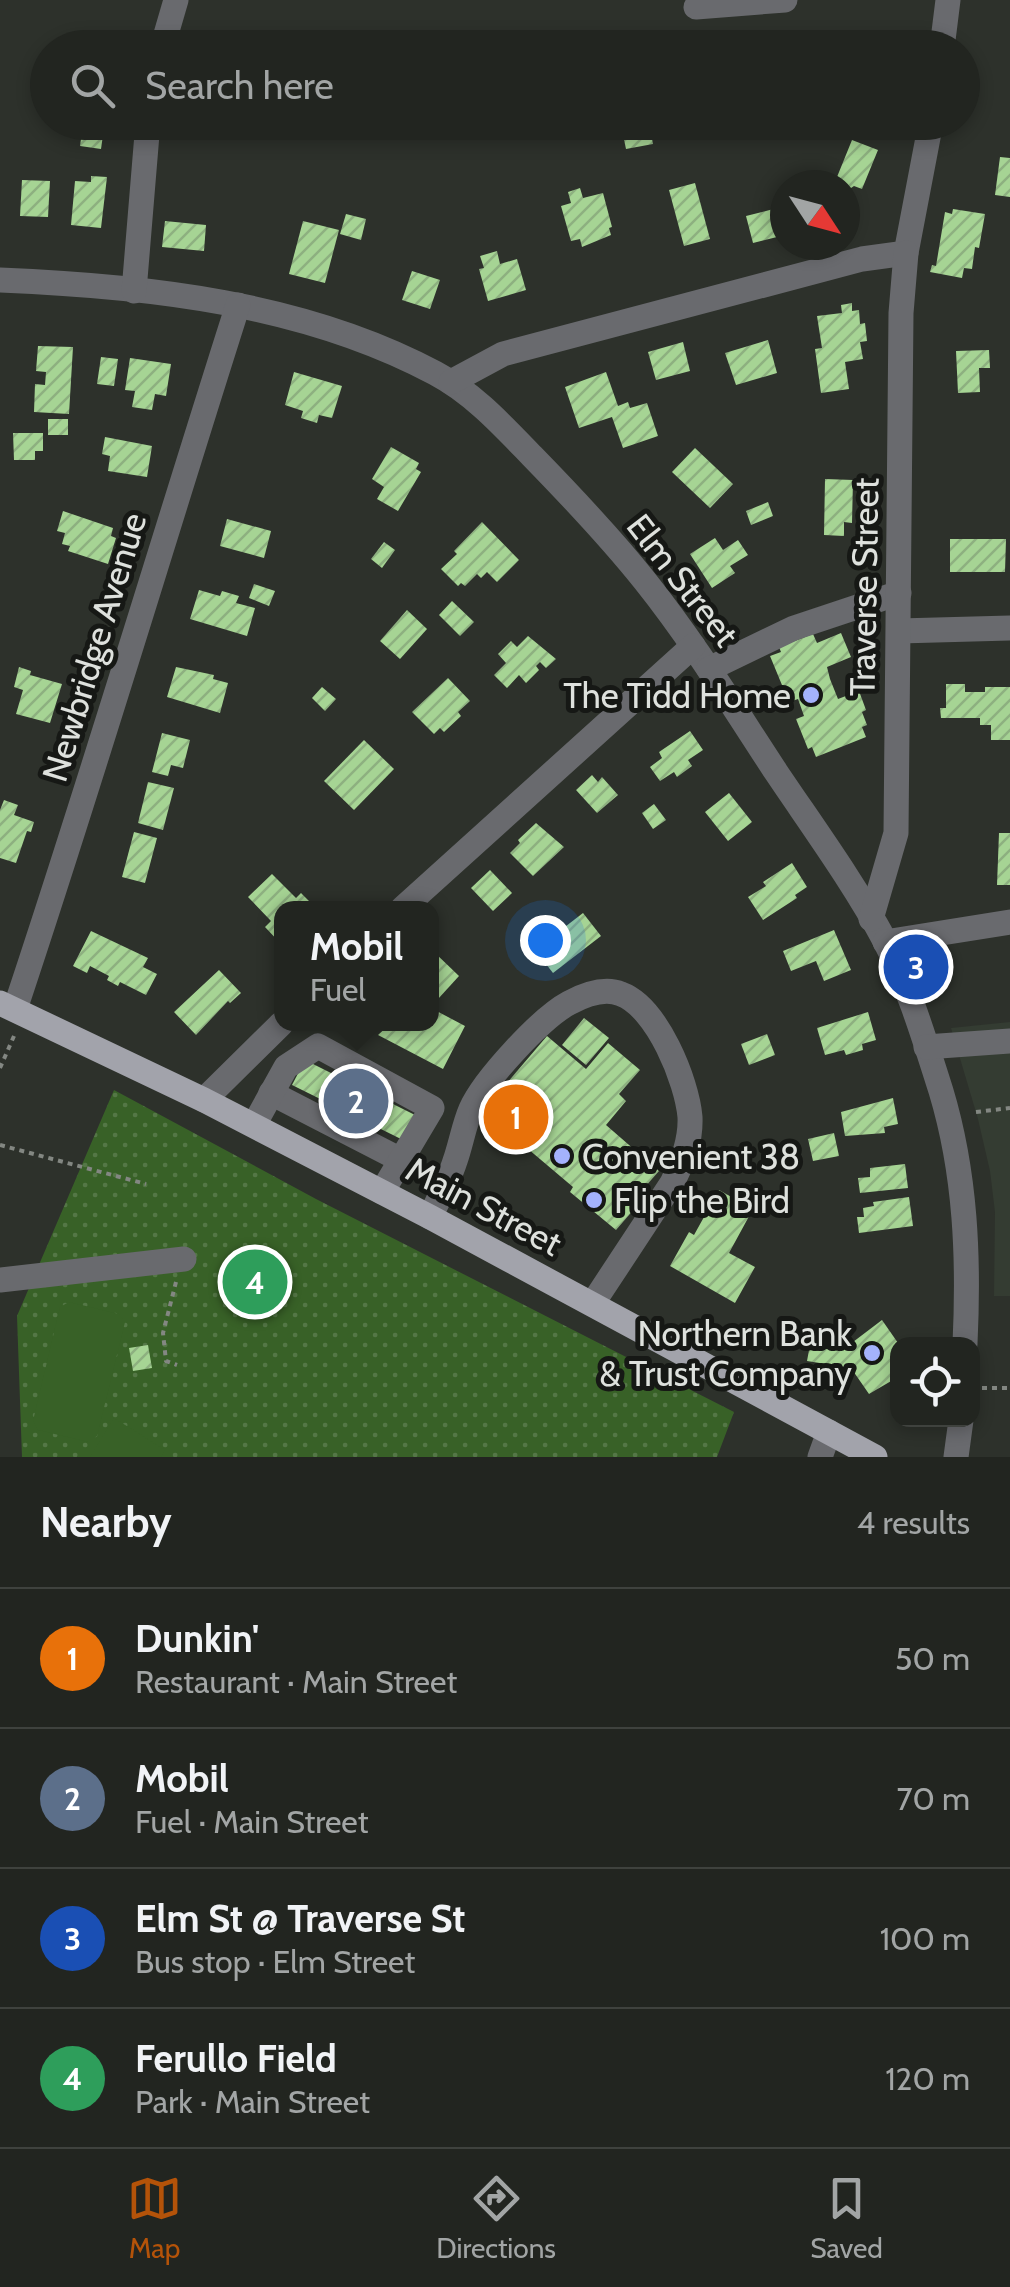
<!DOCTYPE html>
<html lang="en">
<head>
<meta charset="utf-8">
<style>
	:root { --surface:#222520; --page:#2a2d29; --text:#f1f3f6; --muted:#a2a5a5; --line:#3f423e; --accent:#b45309 }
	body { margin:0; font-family:Cabin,sans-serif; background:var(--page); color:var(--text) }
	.controls { position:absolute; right:30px; bottom:30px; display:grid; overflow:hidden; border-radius:20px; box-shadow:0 5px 15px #0003 }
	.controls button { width:90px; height:90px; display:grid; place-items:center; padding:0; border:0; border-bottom:2px solid var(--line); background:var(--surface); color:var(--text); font:50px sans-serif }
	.compass { position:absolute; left:770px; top:170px; width:90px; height:90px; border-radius:50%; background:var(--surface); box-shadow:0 5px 15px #0003; rotate:126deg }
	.you { position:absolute; left:545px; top:940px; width:35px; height:35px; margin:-25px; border:8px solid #fff; border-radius:50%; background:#1a73e8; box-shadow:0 0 0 15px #1a73e833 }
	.badge { display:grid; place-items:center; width:65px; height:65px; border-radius:50%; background:var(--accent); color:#fff; font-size:32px; font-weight:700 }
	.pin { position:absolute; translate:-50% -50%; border:5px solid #fff; box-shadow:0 2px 10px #0006 }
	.popup { position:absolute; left:274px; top:901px; width:165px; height:130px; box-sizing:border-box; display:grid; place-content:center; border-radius:20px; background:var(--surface); filter:drop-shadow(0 2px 8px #0005); font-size:32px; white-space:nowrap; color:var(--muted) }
	.popup b { font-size:38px; color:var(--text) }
	.popup::after { content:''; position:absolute; left:50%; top:100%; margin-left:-20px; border:20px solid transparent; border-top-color:var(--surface) }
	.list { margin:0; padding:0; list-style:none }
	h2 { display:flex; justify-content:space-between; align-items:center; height:130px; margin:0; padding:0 40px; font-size:42px }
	h2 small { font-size:32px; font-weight:400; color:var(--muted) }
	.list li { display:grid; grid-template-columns:65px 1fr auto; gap:30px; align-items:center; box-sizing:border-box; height:140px; padding:0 40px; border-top:2px solid var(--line) }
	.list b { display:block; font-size:38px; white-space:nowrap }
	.list p { margin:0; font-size:32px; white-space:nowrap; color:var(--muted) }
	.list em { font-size:32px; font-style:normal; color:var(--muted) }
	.icon { flex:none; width:55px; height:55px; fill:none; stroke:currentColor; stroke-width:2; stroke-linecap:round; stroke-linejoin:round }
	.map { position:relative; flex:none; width:1010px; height:1457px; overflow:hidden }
	.search { position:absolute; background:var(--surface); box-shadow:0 5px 15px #0003; left:30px; right:30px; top:30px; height:110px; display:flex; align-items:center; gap:25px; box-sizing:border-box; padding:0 35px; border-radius:55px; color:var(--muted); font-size:38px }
	.sheet { height:690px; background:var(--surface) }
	nav { display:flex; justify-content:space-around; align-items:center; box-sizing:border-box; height:140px; border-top:2px solid var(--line); background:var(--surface); font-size:28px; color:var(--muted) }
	nav a { display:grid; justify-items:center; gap:5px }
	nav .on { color:var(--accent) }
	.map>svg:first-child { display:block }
	.built { fill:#343c32 }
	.park { fill:url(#park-dots) }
	.pitch { fill:#386127 }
	.building { fill:url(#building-hatch) }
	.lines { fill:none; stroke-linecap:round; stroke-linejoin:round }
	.path { stroke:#838782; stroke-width:4; stroke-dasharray:5 5; stroke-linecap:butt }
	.minor { stroke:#696a6e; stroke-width:25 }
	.major { stroke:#a2a3ab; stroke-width:25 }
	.poi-dot { fill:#a4b2fc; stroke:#161815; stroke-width:4 }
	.labels { text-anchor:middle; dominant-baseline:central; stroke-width:10; stroke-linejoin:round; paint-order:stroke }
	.street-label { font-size:35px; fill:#dee1dd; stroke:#161815 }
	.poi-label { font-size:35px; fill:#dee1dd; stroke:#161815; text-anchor:end }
</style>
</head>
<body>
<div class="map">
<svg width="1010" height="1457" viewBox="0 0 1010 1457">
	<defs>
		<pattern id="park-dots" width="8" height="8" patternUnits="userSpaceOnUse" patternTransform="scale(2.5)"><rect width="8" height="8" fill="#386127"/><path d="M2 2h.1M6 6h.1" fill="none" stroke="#547746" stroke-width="1.8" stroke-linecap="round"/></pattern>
		<pattern id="building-hatch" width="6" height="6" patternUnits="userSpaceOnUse" patternTransform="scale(2.5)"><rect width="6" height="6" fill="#a6d494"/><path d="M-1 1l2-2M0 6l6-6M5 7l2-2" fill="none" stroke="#8db080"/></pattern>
	</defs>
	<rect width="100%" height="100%" fill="#2d312b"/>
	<path class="built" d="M1010 1022V1296H994L995 1212 990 1171 978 1119 951 1028Z"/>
	<path class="park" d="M114 1090 316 1199 734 1412 717 1457H22L17 1316Z"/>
	<g class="pitch">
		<path d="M69 1302 119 1314 125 1322 97 1436 88 1442 38 1430 33 1421 60 1307Z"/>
		<path d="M114 1418 165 1450 161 1457H90Z"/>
	</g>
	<g class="building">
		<path d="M634 122H649L653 144 626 149 621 125Z"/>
		<path d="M82 132 103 135 101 149 80 146Z"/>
		<path d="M852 140 878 150 862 189 854 186 845 192V185H819L837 177Z"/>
		<path d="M1000 157 1010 158V197L995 195Z"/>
		<path d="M91 176 107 177 101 228 71 225 75 181 91 182Z"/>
		<path d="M22 180 50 181 48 217 20 216Z"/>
		<path d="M695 183 710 239 684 246 669 190Z"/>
		<path d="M580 188 583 198 603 193 612 227 609 228 611 235 582 247 580 239 571 241 561 206 571 203 568 192Z"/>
		<path d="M785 206V235L753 243 746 216Z"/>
		<path d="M953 209 985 214 979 248 975 247 972 269 964 268 962 278 930 272 932 265 936 266 945 212 952 214Z"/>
		<path d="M346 214 366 219 361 240 340 234Z"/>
		<path d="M165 221 206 225 204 251 162 247Z"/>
		<path d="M303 221 339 230 325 283 289 274Z"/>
		<path d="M497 251 500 264 517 259 526 290 488 301 479 269 484 268 480 256Z"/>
		<path d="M412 271 440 280 430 309 402 300Z"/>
		<path d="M852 303V311L859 310 860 324 865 323 867 341 860 342 863 359 845 362 849 389 821 393 815 349 822 348 817 316 842 313 841 305Z"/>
		<path d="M768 340 777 373 736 385 725 353Z"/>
		<path d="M683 342 690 371 656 380 648 352Z"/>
		<path d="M38 346 73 347 69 414 34 412 35 384 45 385 46 372 36 371Z"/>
		<path d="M989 350 990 368H979L980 392 958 393 956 351Z"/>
		<path d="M101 357 118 359 114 386 97 384Z"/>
		<path d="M130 358 171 364 166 396 155 394 152 410 132 407 135 391 125 390Z"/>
		<path d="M294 372 342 386 332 418 319 415 317 423 301 418 303 411 285 405Z"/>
		<path d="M606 372 618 406 628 402 630 408 647 403 658 436 623 448 612 417 579 428 565 387Z"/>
		<rect x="48" y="419" width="20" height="16"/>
		<path d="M13 433H43V451H35V460H14Z"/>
		<path d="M105 437 152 446 147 477 108 471 110 456 102 454Z"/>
		<path d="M391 447 419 463 416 469 421 472 398 511 377 499 384 487 372 479Z"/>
		<path d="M695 448 733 484 710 508 672 472Z"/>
		<path d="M825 479 853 480 852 523 844 522V536L824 535Z"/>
		<path d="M768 502 773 516 751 525 746 511Z"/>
		<path d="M63 511 113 528 111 536 116 538 108 564 68 551 70 546 62 544 65 533 57 531Z"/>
		<path d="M227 519 271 531 264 558 220 546Z"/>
		<path d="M482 522 519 560 497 582 487 572 481 578 477 574 465 586 461 583 458 586 441 569 457 554 454 551Z"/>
		<path d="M715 538 723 550 738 540 748 555 730 566 735 573 712 588 690 554Z"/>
		<path d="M950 539H1006L1005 572H950Z"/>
		<path d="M384 542 395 550 382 568 371 559Z"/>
		<path d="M254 584 275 591 269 606 249 598Z"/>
		<path d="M199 590 220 596 222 591 239 596 236 603 255 608 247 636 190 619Z"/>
		<path d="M452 601 474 622 460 636 439 615Z"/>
		<path d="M407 610 427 629 400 659 380 641Z"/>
		<path d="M841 633 851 657 827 667 830 679 838 699 859 691 866 710 862 712 867 725 862 727 866 737 816 757 812 747 808 749 796 719 804 716 798 699 789 702 770 656 781 652 779 647 813 634 817 643Z"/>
		<path d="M528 636 556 659 546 668 540 662 536 666 539 670 526 683 519 675 507 688 494 675 506 663 498 654 511 641 517 647Z"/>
		<path d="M19 667 31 671 30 675 62 684 50 723 16 714 23 690 14 687Z"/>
		<path d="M176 667 214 675 213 679 228 683 220 713 167 697Z"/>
		<path d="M448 678 470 701 458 712 461 716 444 732 440 728 434 734 412 712Z"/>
		<path d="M946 684H965V692H985V687H1010V740H991V725H980V718H941L940 708H946Z"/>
		<path d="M322 687 336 699 325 711 312 698Z"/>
		<path d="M690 731 703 750 688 760 692 766 677 777 674 772 660 781 650 767 662 758 659 752Z"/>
		<path d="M162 733 190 740 183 768 171 765 168 776 152 772Z"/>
		<path d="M364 740 394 769 354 810 324 781Z"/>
		<path d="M592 775 598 782 602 777 618 795 597 813 576 790Z"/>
		<path d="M148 782 174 788 163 830 138 823Z"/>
		<path d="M729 793 752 822 728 841 705 812Z"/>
		<path d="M4 800 18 805 14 815 34 822 31 832 27 831 16 863 0 858V810Z"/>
		<path d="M654 804 666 820 653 829 642 813Z"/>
		<path d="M536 823 564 847 533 876 510 853 520 843 518 840Z"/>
		<path d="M134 832 157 838 145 883 122 877Z"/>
		<path d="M999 833H1010V885H997Z"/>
		<path d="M792 863 807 887 795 895 797 898 763 920 748 897 766 886 763 882Z"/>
		<path d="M490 870 512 893 493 911 471 888Z"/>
		<path d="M272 874 296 898 301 893 316 908H281V944L265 927 271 921 248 897Z"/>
		<path d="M583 913 601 936 553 973 535 950Z"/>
		<path d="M834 930 851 970 824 981 816 961 791 971 783 951Z"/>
		<path d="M91 931 148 958 143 967 157 974 146 995 120 982 118 986 107 980 109 976 90 966 87 973 73 966Z"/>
		<path d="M433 951 459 976 438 999 431 992Z"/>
		<path d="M219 970 241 993 230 1003 228 1001 196 1035 174 1012Z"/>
		<path d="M431 1008 465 1026 443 1069 378 1035 390 1024H431Z"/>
		<path d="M868 1012 876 1040 862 1044 863 1050 846 1055 844 1050 825 1055 817 1028Z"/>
		<path d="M584 1018 609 1038 586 1065 562 1045Z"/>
		<path d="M767 1034 775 1055 749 1065 741 1044Z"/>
		<path d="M547 1036 586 1069 608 1043 640 1070 619 1094 626 1101 606 1125 659 1171 637 1196 642 1200 616 1230 570 1192 573 1187 483 1111Z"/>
		<path d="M305 1060 415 1115 403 1140 292 1085Z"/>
		<path d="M893 1098 898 1124 884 1127 885 1133 845 1136 841 1112Z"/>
		<path d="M834 1133 839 1156 813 1161 808 1139Z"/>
		<path d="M905 1164 908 1188 860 1193 858 1178 870 1177V1168Z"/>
		<path d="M719 1190 753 1209 729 1253 755 1267 735 1303 670 1266 689 1232 694 1235Z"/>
		<path d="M909 1197 913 1226 859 1233 857 1217H864L863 1208 874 1206 873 1202Z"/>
		<path d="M882 1320 898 1343V1377L869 1394 851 1368 807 1361 812 1334 853 1342Z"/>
		<path d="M148 1345 152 1368 133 1371 129 1348Z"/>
	</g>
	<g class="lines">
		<g class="path">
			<path d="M0 1068 14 1036"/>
			<path d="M976 1112 1010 1108"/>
			<path d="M0 1145 146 1184"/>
			<path d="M176 1282 163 1333 166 1361 177 1365"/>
			<path d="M972 1388H1010"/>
		</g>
		<g class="minor">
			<path d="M696 7 785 0"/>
			<path d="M162 48 176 0"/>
			<path d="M942 48 948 0"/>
			<path d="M0 280C147 286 304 303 435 373 473 393 503 426 532 456 571 496 610 537 645 581 693 641 734 708 776 772 813 827 854 883 885 941 909 987 925 1041 941 1091 966 1174 969 1259 965 1344"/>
			<path d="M134 291 148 122"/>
			<path d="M451 382 503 354 862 259 906 253 931 122"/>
			<path d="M899 631 1010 628"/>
			<path d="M709 669 794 628 899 593"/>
			<path d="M403 908 693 646"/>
			<path d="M871 919 896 833 901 313 906 253"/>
			<path d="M885 942 1010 922"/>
			<path d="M15 1009C93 776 163 540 238 305"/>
			<path d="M926 1047 1010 1041"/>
			<path d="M271 1093 401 1160"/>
			<path d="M204 1100 281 1024"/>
			<path d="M254 1125 286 1067 318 1046 432 1108 382 1192"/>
			<path d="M430 1217C439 1198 449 1180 455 1161 461 1144 464 1125 471 1109 484 1080 541 1018 569 1003 584 995 604 987 621 994 657 1007 687 1081 690 1117 691 1141 683 1162 672 1183L593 1303"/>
			<path d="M0 1280 184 1259"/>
			<path d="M820 1457 829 1432"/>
			<path d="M956 1457 961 1420"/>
		</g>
		<path class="major" d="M0 1003 204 1100 430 1217 875 1457"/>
	</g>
	<g class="poi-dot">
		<circle cx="811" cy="695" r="10"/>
		<circle cx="562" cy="1156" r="10"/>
		<circle cx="594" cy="1200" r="10"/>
		<circle cx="872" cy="1353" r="10"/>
	</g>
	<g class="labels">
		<g class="street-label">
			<text transform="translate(683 580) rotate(52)">Elm Street</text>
			<text transform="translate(864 587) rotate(-89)">Traverse Street</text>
			<text transform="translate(94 647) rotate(-73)">Newbridge Avenue</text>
			<text transform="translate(484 1206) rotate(28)">Main Street</text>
		</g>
		<g class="poi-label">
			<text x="791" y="695">The Tidd Home</text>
			<text x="582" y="1156" text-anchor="start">Convenient 38</text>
			<text x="614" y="1200" text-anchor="start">Flip the Bird</text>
			<text x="852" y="1333">Northern Bank<tspan x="852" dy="40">&amp; Trust Company</tspan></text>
		</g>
	</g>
</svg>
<div class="controls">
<button><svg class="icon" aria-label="locate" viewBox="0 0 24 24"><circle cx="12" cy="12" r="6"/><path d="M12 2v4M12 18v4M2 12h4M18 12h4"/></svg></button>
</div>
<svg class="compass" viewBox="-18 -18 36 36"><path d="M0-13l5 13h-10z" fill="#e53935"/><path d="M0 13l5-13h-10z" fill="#a2a5a5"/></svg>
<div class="you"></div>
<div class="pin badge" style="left:516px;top:1117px;background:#e8710a">1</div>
<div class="pin badge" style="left:356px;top:1101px;background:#5c6f8a">2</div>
<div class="popup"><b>Mobil</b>Fuel</div>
<div class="pin badge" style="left:916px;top:967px;background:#1a4fb4">3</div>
<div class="pin badge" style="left:255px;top:1282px;background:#2e9e5b">4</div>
<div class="search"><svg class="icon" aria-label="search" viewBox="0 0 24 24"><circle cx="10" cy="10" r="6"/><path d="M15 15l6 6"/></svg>Search here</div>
</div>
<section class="sheet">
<h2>Nearby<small>4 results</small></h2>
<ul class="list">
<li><span class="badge" style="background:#e8710a">1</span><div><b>Dunkin'</b><p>Restaurant · Main Street</p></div><em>50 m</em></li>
<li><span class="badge" style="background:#5c6f8a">2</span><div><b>Mobil</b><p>Fuel · Main Street</p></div><em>70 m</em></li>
<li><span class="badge" style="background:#1a4fb4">3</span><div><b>Elm St @ Traverse St</b><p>Bus stop · Elm Street</p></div><em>100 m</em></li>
<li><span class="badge" style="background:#2e9e5b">4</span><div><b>Ferullo Field</b><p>Park · Main Street</p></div><em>120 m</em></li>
</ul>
</section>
<nav>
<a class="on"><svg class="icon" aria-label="map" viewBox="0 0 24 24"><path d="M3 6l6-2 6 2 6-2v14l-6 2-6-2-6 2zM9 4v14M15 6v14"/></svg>Map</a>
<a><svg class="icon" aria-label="directions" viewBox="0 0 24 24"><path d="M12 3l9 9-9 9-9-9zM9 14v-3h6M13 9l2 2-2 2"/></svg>Directions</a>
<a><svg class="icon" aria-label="saved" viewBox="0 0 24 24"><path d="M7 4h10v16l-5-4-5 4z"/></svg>Saved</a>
</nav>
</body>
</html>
